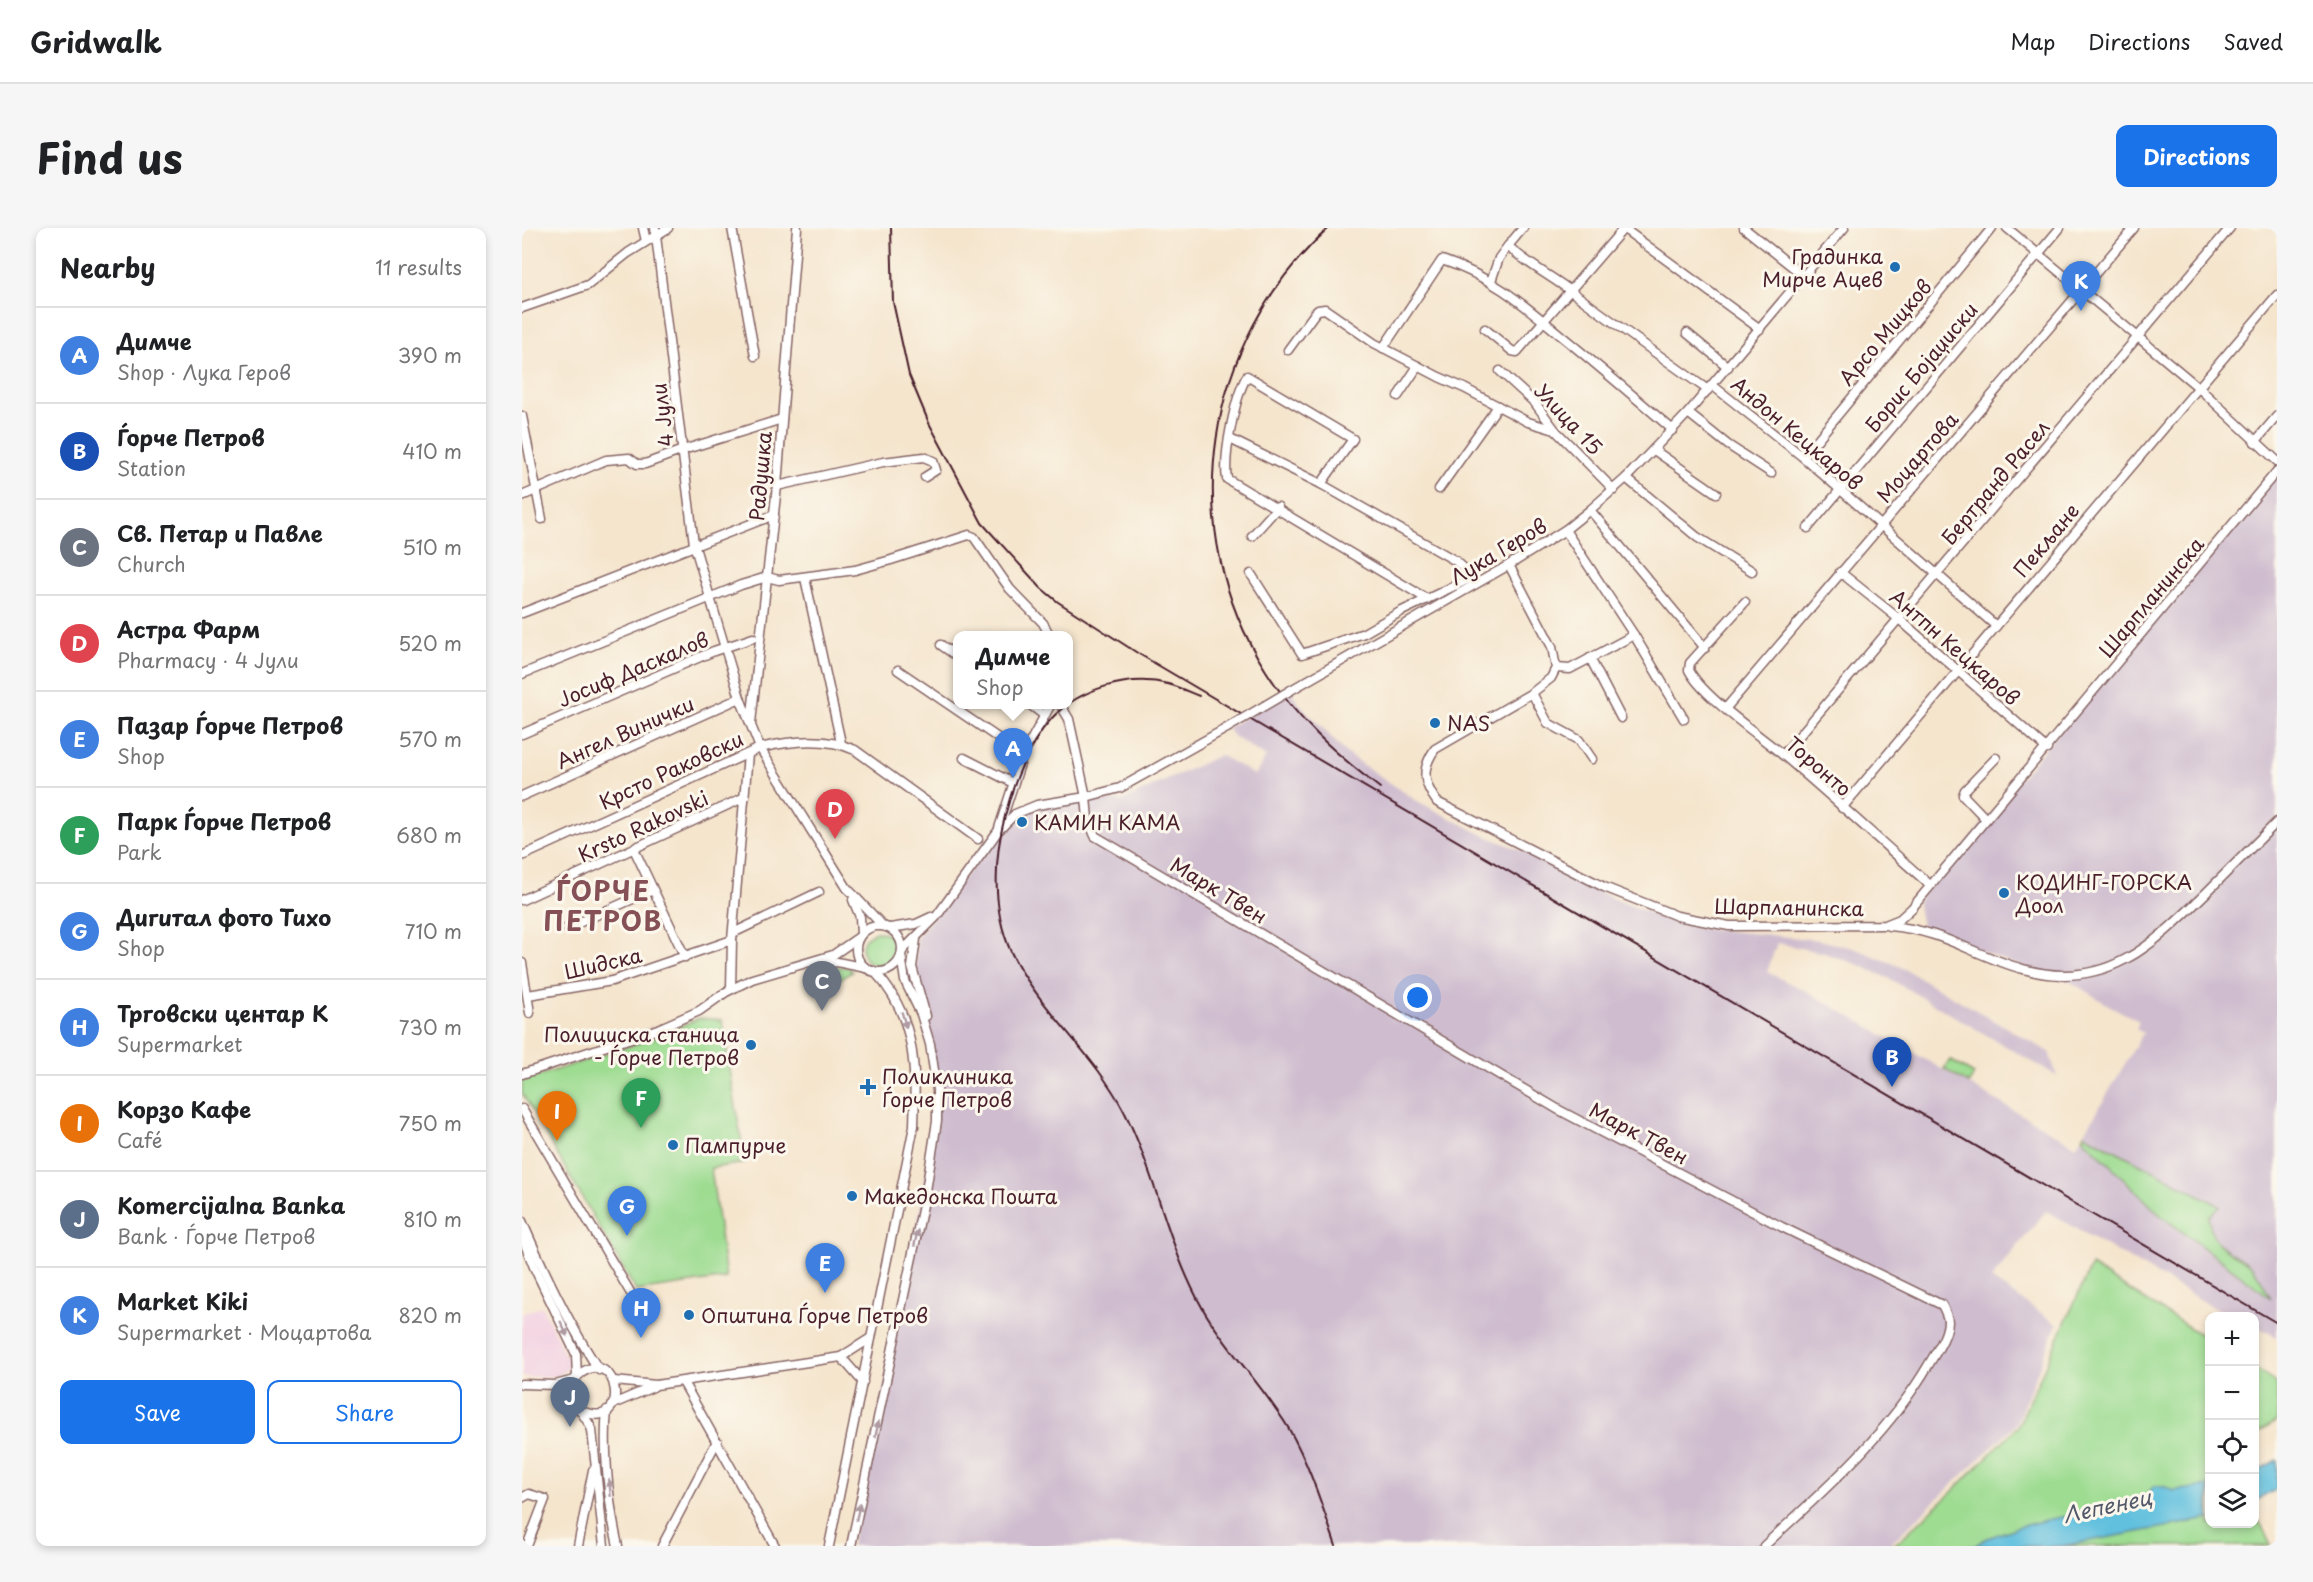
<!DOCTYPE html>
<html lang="en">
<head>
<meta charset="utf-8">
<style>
	:root { --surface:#fff; --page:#f6f6f6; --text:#202124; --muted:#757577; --line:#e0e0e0; --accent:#1a73e8 }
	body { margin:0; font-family:"Playpen Sans",sans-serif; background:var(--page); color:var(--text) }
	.controls { position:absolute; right:18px; bottom:18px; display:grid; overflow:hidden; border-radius:12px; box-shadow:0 3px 9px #0003 }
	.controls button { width:54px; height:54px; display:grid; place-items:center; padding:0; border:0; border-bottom:2px solid var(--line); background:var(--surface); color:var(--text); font:30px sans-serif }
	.you { position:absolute; left:896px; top:770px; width:21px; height:21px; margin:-15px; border:4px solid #fff; border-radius:50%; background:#1a73e8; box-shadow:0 0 0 9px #1a73e833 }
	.badge { display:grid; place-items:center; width:39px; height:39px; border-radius:50%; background:var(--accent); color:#fff; font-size:20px; font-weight:700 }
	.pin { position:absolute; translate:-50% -50px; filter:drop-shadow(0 2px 3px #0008) }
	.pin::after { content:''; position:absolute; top:32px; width:21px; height:18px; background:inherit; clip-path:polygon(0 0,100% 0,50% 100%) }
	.popup { position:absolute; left:431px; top:403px; width:120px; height:78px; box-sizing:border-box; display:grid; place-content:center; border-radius:12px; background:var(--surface); filter:drop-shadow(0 2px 4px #0005); font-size:20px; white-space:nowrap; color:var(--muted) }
	.popup b { font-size:22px; color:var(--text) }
	.popup::after { content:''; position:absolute; left:50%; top:100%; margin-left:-12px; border:12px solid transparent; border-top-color:var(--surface) }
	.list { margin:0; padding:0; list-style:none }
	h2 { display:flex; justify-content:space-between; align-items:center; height:78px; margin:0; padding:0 24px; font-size:26px }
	h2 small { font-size:20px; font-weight:400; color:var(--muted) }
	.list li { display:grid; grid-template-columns:39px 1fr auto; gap:18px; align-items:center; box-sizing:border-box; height:96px; padding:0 24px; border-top:2px solid var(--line) }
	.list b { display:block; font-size:22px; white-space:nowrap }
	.list p { margin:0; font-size:20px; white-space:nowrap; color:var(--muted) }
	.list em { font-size:20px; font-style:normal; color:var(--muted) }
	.actions { display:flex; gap:12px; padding:18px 24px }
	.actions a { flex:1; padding:14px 0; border:2px solid var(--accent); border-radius:12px; text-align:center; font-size:21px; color:var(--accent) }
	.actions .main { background:var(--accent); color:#fff }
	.icon { flex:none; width:33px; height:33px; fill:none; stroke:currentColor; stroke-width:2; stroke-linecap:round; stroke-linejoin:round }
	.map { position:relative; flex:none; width:1755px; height:1318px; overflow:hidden; border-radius:12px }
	header { display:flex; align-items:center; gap:36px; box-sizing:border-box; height:84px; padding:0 30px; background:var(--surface); border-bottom:2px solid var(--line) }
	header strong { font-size:28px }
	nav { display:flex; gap:33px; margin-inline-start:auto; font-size:21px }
	.intro { display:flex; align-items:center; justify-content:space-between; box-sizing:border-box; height:144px; padding:0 36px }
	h1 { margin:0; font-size:42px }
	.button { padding:15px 27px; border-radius:12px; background:var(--accent); color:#fff; font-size:21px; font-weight:700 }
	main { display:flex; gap:36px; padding:0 36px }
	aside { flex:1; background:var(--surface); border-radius:12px; box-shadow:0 3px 9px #0003 }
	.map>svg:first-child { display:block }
	.built { fill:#f2cfe1 }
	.industrial { fill:#cfbdcf }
	.green { fill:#9ddc91; stroke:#747e5e; stroke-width:1.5 }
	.water { fill:#60c0de; stroke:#557084; stroke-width:1.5 }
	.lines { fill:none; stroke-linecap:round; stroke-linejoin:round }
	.minor-casing { stroke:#866464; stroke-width:11 }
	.minor { stroke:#fff; stroke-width:8 }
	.rail { stroke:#4a1f2b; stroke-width:2 }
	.minor-bridge-casing { stroke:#866464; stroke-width:11; stroke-linecap:butt }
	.minor-bridge { stroke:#fff; stroke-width:8 }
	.oneway { fill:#ae9aa0 }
	.poi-dot { fill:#1f6fb2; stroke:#fbf7ec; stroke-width:2 }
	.labels { text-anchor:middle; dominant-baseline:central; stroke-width:6; stroke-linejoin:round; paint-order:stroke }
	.poi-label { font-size:20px; fill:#4a1f2b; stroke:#fbf7ec; text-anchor:start }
	.street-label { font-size:20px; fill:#4a1f2b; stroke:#fbf7ec }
	.water-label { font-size:21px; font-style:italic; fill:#52576a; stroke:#fbf7ec }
	.district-label { font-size:26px; font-weight:bold; letter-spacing:1.5px; fill:#865156; stroke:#fbf7ec }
</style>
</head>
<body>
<header>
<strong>Gridwalk</strong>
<nav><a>Map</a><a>Directions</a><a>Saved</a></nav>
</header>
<div class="intro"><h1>Find us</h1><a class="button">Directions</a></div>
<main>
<aside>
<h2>Nearby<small>11 results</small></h2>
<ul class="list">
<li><span class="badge" style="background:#3f7fe0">A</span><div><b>Димче</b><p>Shop · Лука Геров</p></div><em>390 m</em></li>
<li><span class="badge" style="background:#1a4fb4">B</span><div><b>Ѓорче Петров</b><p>Station</p></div><em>410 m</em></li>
<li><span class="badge" style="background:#6b7280">C</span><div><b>Св. Петар и Павле</b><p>Church</p></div><em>510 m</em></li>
<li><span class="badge" style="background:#e0444e">D</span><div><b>Астра Фарм</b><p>Pharmacy · 4 Јули</p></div><em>520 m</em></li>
<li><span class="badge" style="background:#3f7fe0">E</span><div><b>Пазар Ѓорче Петров</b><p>Shop</p></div><em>570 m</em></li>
<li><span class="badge" style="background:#2e9e5b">F</span><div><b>Парк Ѓорче Петров</b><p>Park</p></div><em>680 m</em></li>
<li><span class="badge" style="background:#3f7fe0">G</span><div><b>Дигитал фото Тихо</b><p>Shop</p></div><em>710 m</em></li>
<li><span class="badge" style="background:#3f7fe0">H</span><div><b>Трговски центар К</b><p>Supermarket</p></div><em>730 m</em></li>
<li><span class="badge" style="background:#e8710a">I</span><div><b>Корзо Кафе</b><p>Café</p></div><em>750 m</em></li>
<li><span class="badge" style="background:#5c6f8a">J</span><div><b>Komercijalna Banka</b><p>Bank · Ѓорче Петров</p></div><em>810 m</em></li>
<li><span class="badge" style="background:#3f7fe0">K</span><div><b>Market Kiki</b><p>Supermarket · Моцартова</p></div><em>820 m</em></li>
</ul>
<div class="actions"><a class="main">Save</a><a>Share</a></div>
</aside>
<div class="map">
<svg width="1755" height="1318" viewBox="0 0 1755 1318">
	<rect width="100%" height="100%" fill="#fbf7ec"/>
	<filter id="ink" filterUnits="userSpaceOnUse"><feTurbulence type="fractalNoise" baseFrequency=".0167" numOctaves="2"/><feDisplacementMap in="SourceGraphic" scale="12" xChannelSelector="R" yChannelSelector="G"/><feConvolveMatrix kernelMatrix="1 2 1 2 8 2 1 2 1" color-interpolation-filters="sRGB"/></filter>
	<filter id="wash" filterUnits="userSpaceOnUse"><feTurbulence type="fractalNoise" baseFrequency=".008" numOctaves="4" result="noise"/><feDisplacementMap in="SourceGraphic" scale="24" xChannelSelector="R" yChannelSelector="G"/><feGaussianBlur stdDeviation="1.35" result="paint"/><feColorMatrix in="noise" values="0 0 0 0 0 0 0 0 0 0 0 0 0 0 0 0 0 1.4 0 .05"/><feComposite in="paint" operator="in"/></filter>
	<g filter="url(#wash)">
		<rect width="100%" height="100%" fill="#f5e5cd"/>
		<path class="built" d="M20 1078 46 1133 47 1139 36 1148 0 1149V1086Z"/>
		<path class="industrial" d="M1755 243V1109L1733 1098 1732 1088H1712L1691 1079 1524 983 1469 1051 1535 1096 1494 1196 1366 1318H329L394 1007 415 877 393 749 395 709 493 586 564 569 600 573 698 527 733 547 744 529 711 508 705 500 769 462 775 473 825 526 895 573 959 606 1006 625 1092 671 1136 688 1178 700 1297 712 1331 720 1377 738 1527 824 1535 848 1368 751 1337 737 1302 725 1255 715 1245 744 1284 763 1554 918 1560 909 1638 987 1729 1038 1703 1022 1688 1003 1687 988 1697 978 1562 906 1621 805 1614 801 1617 793 1588 778 1549 754 1528 746 1513 744 1404 703 1400 698 1395 674Z"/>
		<g class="green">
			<circle cx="357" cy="721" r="17"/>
			<path d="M311 738 327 740 330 744 314 753 303 754 299 739Z"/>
			<path d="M177 790 200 792 223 935 189 940 204 1050 114 1063 0 865V853L135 809Z"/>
			<path d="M1428 832 1452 846 1447 856 1422 841Z"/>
			<path d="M1562 906 1698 978 1687 988C1688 1021 1707 1020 1728 1037 1737 1045 1743 1060 1749 1070L1638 987 1560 909Z"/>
			<path d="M1569 1038 1687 1112 1688 1296H1732L1733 1287 1740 1298 1749 1318H1371L1428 1266 1496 1198Z"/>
			<path d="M1733 1141 1755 1156V1193L1733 1207Z"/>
		</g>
		<g class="water">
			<path d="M1755 1232V1261L1733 1273V1244Z"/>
			<path d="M1632 1258 1644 1259 1651 1263 1687 1258V1291L1540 1318H1452L1463 1311 1496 1299 1528 1291 1552 1287 1568 1280 1584 1279 1623 1269Z"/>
		</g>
	</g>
	<g filter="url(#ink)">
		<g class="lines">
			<g class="minor-casing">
				<g id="minor">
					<path d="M121 0 124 13"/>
					<path d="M133 0 172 316 218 470 238 520 249 538 325 660 361 698"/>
					<path d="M210 0 233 128"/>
					<path d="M1001 0 986 18C1005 36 1029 48 1050 64 1095 97 1140 130 1186 162"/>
					<path d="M1101 0 1238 101"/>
					<path d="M1222 0 1282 48"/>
					<path d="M1485 0 1676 159 1755 233"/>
					<path d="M969 53 977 30 986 18"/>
					<path d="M0 80 66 57 106 25 146 0"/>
					<path d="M963 101 990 123 995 124 1102 0"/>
					<path d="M1165 105 1206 139"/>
					<path d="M861 120 920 32C971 49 1002 77 1042 110 1079 140 1115 171 1151 202"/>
					<path d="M766 122 793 85 796 82 803 81 852 115 917 149 942 160 1006 194 1033 202"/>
					<path d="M978 143 1013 175 1033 202 1092 262"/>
					<path d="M1190 157 1281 229 1474 398"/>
					<path d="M876 168 896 138"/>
					<path d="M1166 185 1206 217 1249 245"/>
					<path d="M0 188 20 291"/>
					<path d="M708 211 799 256 934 333 951 349 955 355"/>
					<path d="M1733 214 1755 188"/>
					<path d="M1132 222 1194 265"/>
					<path d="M1281 229 1470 0"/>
					<path d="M1104 250 1175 309 1230 343"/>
					<path d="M799 256 831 211 725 148C713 168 701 228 705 251L905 371"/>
					<path d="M255 258 361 234 402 229 411 233 414 242 403 249"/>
					<path d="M917 261 976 178"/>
					<path d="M0 268 84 232 107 230 115 236H123L161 222 260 191"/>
					<path d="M1068 282 1183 420"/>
					<path d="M1286 300 1538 0"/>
					<path d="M1043 302 1112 407"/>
					<path d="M730 308 756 279"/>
					<path d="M987 337 1030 419 1034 440 1029 450 1010 465 913 521C899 541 901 555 915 574L1082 659 1155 688 1207 698 1363 697 1378 691 1390 680 1755 243"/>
					<path d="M1318 344 1377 391 1525 521"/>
					<path d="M729 346 780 426 842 405 878 384 951 349"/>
					<path d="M283 350 319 515"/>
					<path d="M1223 374 1168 435 1167 442C1180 468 1236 506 1261 527 1311 569 1359 614 1408 657"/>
					<path d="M0 385 252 287"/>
					<path d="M419 417 436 429"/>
					<path d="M1068 430 1099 490"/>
					<path d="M1034 440 1048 441 1112 407 1162 491"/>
					<path d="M376 442 501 527"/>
					<path d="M0 446 219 357 245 349 257 352 333 342 369 332 447 307 452 309 488 361 521 395 528 408"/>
					<path d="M769 462 987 337 1043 302 1068 282 1104 250 1166 185 1322 0"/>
					<path d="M1010 465 1026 495 1057 512 1070 531"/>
					<path d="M507 476 522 487"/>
					<path d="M538 476 547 491 564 569 566 591 573 608 1037 882 1260 999 1420 1077C1423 1083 1426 1088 1426 1094 1425 1109 1414 1124 1407 1136 1365 1208 1302 1262 1242 1318"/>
					<path d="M1204 480 1612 0"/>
					<path d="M229 495 255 258 275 0"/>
					<path d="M0 506 192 423 231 410"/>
					<path d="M1261 527 1708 0"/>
					<path d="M442 530 491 555"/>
					<path d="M0 568 218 470"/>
					<path d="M1320 580 1755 67"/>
					<path d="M1464 591 1441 567 1443 562 1474 530"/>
					<path d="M477 600 501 527 529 476"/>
					<path d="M112 621 163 729"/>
					<path d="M0 628 238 520C267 513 305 509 333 522L456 611"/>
					<path d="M0 672 223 569"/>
					<path d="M331 672 338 689 339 706"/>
					<path d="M1367 698C1422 702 1452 728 1501 741 1583 764 1630 718 1684 665 1707 642 1731 618 1755 594"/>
					<circle cx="357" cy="721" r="23"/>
					<path d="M45 700 131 662"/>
					<path d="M368 700 394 696 409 689"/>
					<path d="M211 705 297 664"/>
					<path d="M394 711 390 739 404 788"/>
					<path d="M380 723 414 689 476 603 493 586 515 577 564 569 598 560 705 500"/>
					<path d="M0 735 8 785"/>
					<path d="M296 736 315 734 344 740"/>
					<path d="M209 761 210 712 226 526"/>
					<path d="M6 767 90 753 210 712"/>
					<path d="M0 846 136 801 177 783 204 764 230 751 311 727 337 709"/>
					<path d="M0 881 108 1064"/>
					<path d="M0 993C22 1044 46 1095 77 1142"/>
					<path d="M0 1009 12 1039 54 1126 55 1149"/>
					<path d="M319 1129 341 1154"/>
					<path d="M92 1153 134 1157 319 1129 349 1110"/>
					<path d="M161 1154 253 1318"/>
					<path d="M0 1156 33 1157 53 1152"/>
					<path d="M91 1176 131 1159"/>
					<path d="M85 1182C81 1221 87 1279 96 1318"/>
					<path d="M60 1183C111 1205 97 1116 58 1146 35 1164 64 1185 70 1202L82 1318"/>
					<path d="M0 1270 7 1266 23 1271 5 1318"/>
					<path d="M56 1318 71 1242"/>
					<path d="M140 1318 195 1213"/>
					<path d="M307 1318 392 898C394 840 394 787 352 743"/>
					<path d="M329 1318 404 963 415 893V862L408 816 399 786 383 753 379 727"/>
				</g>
			</g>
			<use href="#minor" class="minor"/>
			<g class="rail">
				<path d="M369 0 371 74 387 147 407 195 460 295 519 360 536 374 617 426 1755 1095"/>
				<path d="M807 0C682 112 653 302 744 443 774 491 814 526 858 560"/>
				<path d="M677 468C667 464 656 459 646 456 607 446 557 461 530 490 505 517 492 553 483 588 471 634 470 689 493 732 523 787 573 827 602 883 634 946 646 1020 681 1081 706 1124 742 1159 767 1201 788 1238 800 1278 814 1318"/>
			</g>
			<g class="minor-bridge-casing">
				<path id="minor-bridge" d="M705 500 769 462"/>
			</g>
			<use href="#minor-bridge" class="minor-bridge"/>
		</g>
		<defs><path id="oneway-solid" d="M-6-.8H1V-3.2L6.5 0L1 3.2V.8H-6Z" transform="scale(1.5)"/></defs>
		<g class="oneway">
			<use href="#oneway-solid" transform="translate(382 792) rotate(74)"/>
			<use href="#oneway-solid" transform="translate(394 1010) rotate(-78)"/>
			<use href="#oneway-solid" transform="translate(42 1101) rotate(65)"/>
			<use href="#oneway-solid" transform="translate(355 1201) rotate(-79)"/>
			<use href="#oneway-solid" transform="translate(88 1260) rotate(-95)"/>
			<use href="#oneway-solid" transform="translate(336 1284) rotate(-77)"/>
		</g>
	</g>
	<g class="poi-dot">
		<circle cx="1373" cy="39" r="6"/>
		<circle cx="913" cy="495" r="6"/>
		<circle cx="500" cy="594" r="6"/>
		<circle cx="1482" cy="665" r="6"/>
		<circle cx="229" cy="817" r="6"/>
		<path d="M343 850h6v6h6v6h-6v6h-6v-6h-6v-6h6z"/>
		<circle cx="151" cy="917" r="6"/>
		<circle cx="330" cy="968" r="6"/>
		<circle cx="167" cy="1087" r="6"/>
	</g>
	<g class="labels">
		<g class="poi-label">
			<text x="1361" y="28" text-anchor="end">Градинка<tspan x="1361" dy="23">Мирче Ацев</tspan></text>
			<text x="925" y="495">NAS</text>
			<text x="512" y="594">КАМИН КАМА</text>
			<text x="1494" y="654">КОДИНГ-ГОРСКА<tspan x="1494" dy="23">Доол</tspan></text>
			<text x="217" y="806" text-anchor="end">Полициска станица<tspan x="217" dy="23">- Ѓорче Петров</tspan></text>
			<text x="360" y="848">Поликлиника<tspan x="360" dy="23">Ѓорче Петров</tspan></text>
			<text x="163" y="917">Пампурче</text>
			<text x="342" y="968">Македонска Пошта</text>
			<text x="179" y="1087">Општина Ѓорче Петров</text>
		</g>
		<g class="street-label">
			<text transform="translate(1363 104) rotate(-50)">Арсо Мицков</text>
			<text transform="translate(1399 139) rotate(-50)">Борис Бојаџиски</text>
			<text transform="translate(140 187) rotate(-97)">4 Јули</text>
			<text transform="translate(1047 191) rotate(47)">Улица 15</text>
			<text transform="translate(1275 205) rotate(40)">Андон Кецкаров</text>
			<text transform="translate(1395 229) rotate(-49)">Моцартова</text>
			<text transform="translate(238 248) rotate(-85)">Радушка</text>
			<text transform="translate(1473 254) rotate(-50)">Бертранд Расел</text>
			<text transform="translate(1524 312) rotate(-50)">Пекљане</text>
			<text transform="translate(976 323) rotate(-31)">Лука Геров</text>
			<text transform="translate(1629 369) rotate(-50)">Шарпланинска</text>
			<text transform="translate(1433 419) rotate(41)">Антпн Кецкаров</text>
			<text transform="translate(111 441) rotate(-23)">Јосиф Даскалов</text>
			<text transform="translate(103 504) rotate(-24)">Ангел Винички</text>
			<text transform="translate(1297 538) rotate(41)">Торонто</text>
			<text transform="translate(149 542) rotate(-25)">Крсто Раковски</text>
			<text transform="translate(121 598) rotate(-25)">Krsto Rakovski</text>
			<text transform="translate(697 662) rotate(31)">Марк Твен</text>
			<text transform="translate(1267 679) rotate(1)">Шарпланинска</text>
			<text transform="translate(81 735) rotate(-13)">Шидска</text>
			<text transform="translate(1117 905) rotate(28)">Марк Твен</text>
		</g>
		<g class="water-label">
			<text transform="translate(1585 1277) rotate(-12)">Лепенец</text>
		</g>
		<g class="district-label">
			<text x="81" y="662">ЃОРЧЕ<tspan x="81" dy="30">ПЕТРОВ</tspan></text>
		</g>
	</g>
</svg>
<div class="controls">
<button>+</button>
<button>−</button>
<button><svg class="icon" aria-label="locate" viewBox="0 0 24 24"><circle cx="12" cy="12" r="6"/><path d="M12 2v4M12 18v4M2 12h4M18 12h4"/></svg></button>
<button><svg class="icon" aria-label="layers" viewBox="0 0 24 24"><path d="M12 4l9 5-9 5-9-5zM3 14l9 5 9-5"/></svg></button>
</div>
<div class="you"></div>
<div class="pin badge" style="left:491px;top:550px;background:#3f7fe0">A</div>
<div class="popup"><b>Димче</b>Shop</div>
<div class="pin badge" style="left:1370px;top:859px;background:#1a4fb4">B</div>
<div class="pin badge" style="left:300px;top:783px;background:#6b7280">C</div>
<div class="pin badge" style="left:313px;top:611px;background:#e0444e">D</div>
<div class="pin badge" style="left:303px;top:1065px;background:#3f7fe0">E</div>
<div class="pin badge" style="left:119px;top:900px;background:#2e9e5b">F</div>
<div class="pin badge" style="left:105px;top:1008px;background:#3f7fe0">G</div>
<div class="pin badge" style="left:119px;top:1110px;background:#3f7fe0">H</div>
<div class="pin badge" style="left:35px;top:913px;background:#e8710a">I</div>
<div class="pin badge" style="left:48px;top:1199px;background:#5c6f8a">J</div>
<div class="pin badge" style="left:1559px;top:83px;background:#3f7fe0">K</div>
</div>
</main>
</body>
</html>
